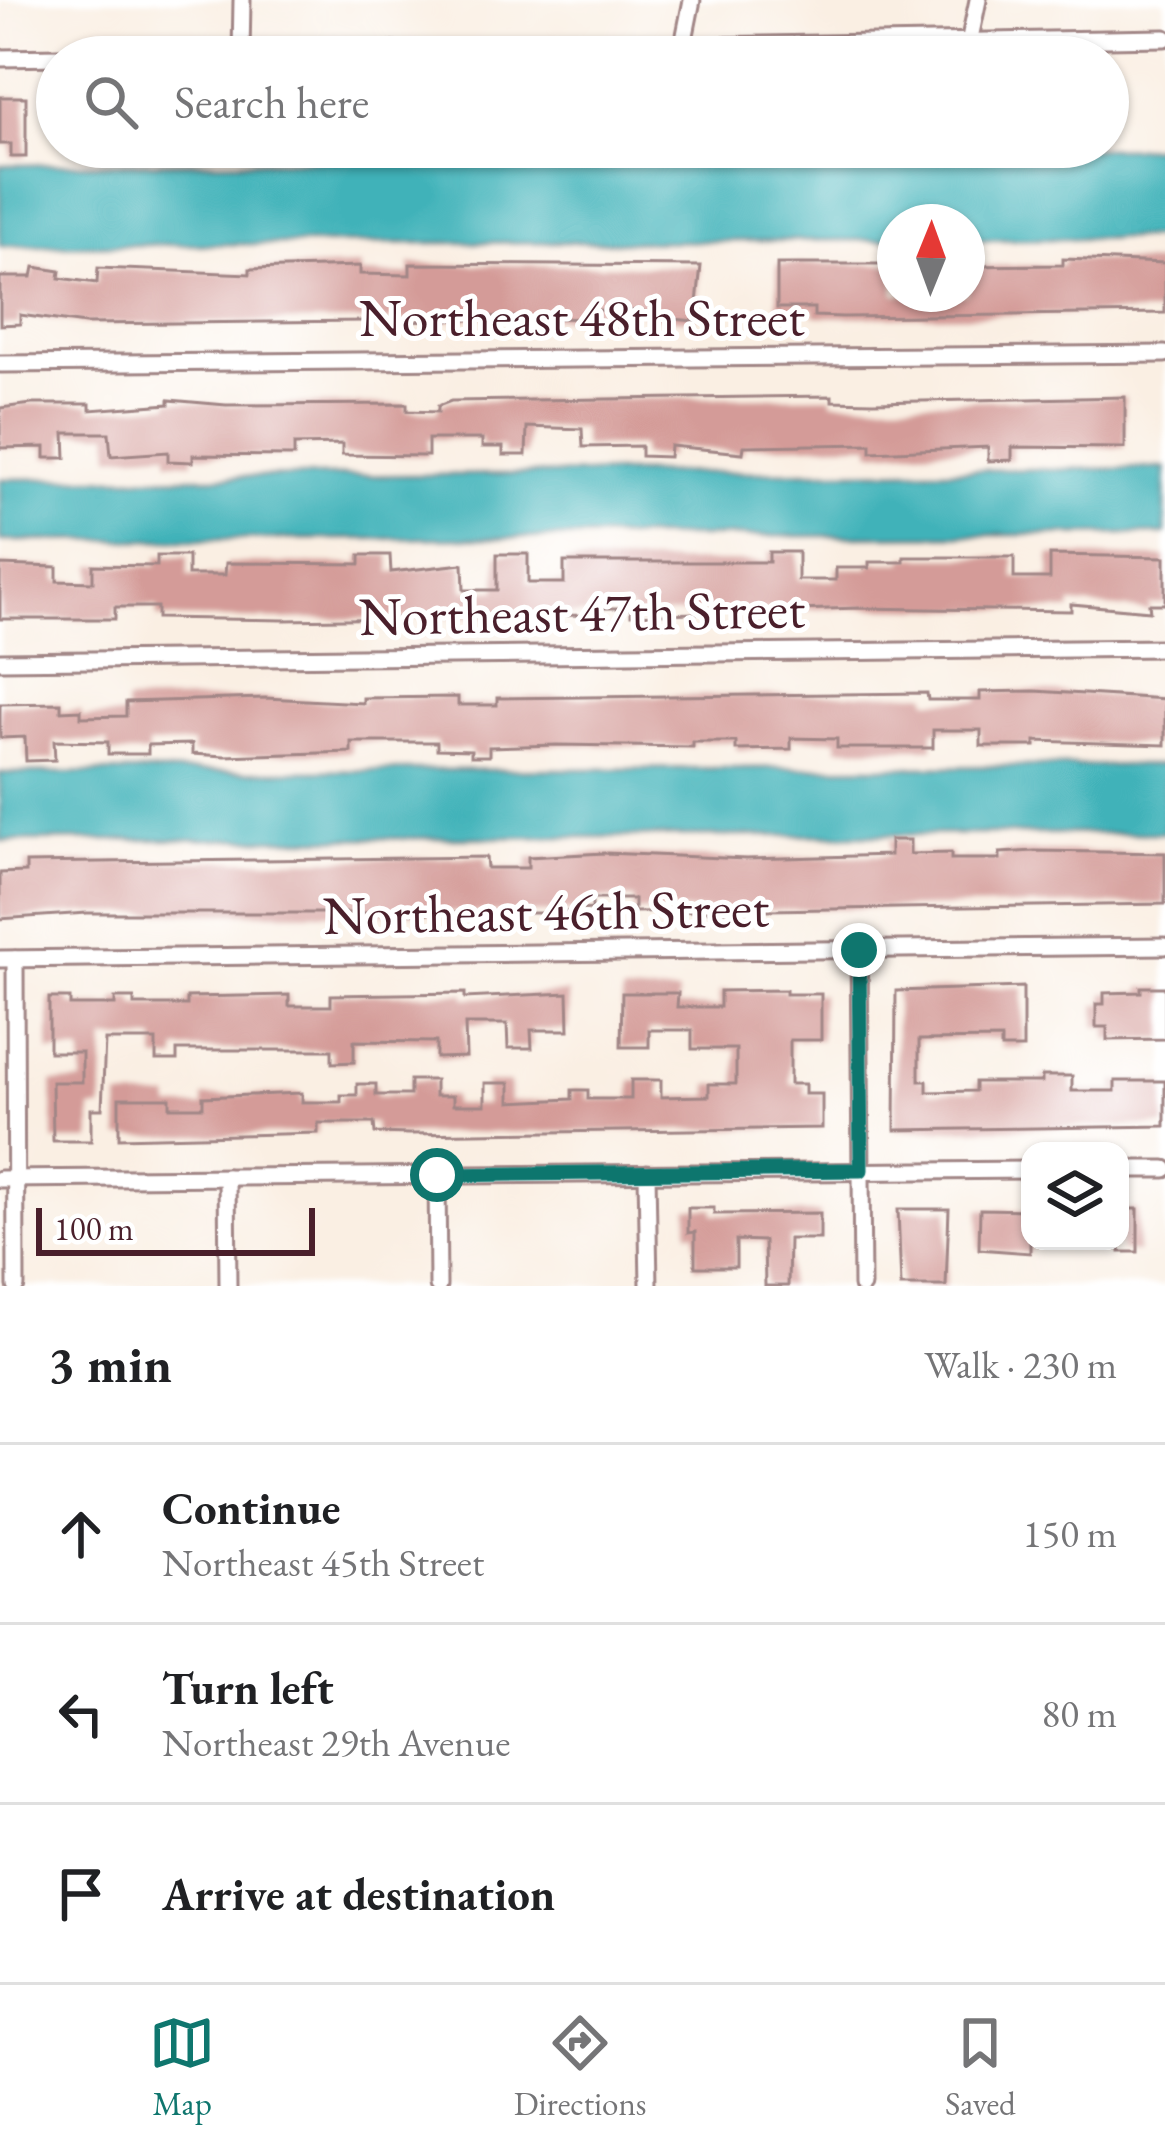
<!DOCTYPE html>
<html lang="en">
<head>
<meta charset="utf-8">
<style>
	:root { --surface:#fff; --page:#f2f2f2; --text:#202124; --muted:#757577; --line:#e0e0e0; --accent:#0f766e }
	body { margin:0; font-family:"EB Garamond",serif; background:var(--page); color:var(--text) }
	.controls { position:absolute; right:36px; bottom:36px; display:grid; overflow:hidden; border-radius:24px; box-shadow:0 3px 9px #0004 }
	.controls button { width:108px; height:108px; display:grid; place-items:center; padding:0; border:0; border-bottom:3px solid var(--line); background:var(--surface); color:var(--text); font:60px sans-serif }
	.compass { position:absolute; left:877px; top:204px; width:108px; height:108px; border-radius:50%; background:var(--surface); box-shadow:0 3px 9px #0004; rotate:1deg }
	.scale { position:absolute; left:36px; bottom:30px; width:279px; box-sizing:border-box; padding-left:12px; border:6px solid #4a1f2b; border-top:0; font-size:33px; line-height:42px; white-space:nowrap; color:#4a1f2b; -webkit-text-stroke:9px #fff; paint-order:stroke }
	.stop { position:absolute; width:36px; height:36px; margin:-27px; border:9px solid #0f766e; border-radius:50%; background:#fff }
	.stop.end { background:#0f766e; border-color:#fff; box-shadow:0 3px 12px #0008 }
	.list { margin:0; padding:0; list-style:none }
	h2 { display:flex; justify-content:space-between; align-items:center; height:156px; margin:0; padding:0 48px; font-size:51px }
	h2 small { font-size:39px; font-weight:400; color:var(--muted) }
	.list li { display:grid; grid-template-columns:78px 1fr auto; gap:36px; align-items:center; box-sizing:border-box; height:180px; padding:0 48px; border-top:3px solid var(--line) }
	.list b { display:block; font-size:45px; white-space:nowrap }
	.list p { margin:0; font-size:39px; white-space:nowrap; color:var(--muted) }
	.list em { font-size:39px; font-style:normal; color:var(--muted) }
	.icon { flex:none; width:66px; height:66px; fill:none; stroke:currentColor; stroke-width:2; stroke-linecap:round; stroke-linejoin:round }
	.map { position:relative; flex:none; width:1165px; height:1286px; overflow:hidden }
	.search { position:absolute; background:var(--surface); box-shadow:0 3px 9px #0004; left:36px; right:36px; top:36px; height:132px; display:flex; align-items:center; gap:30px; box-sizing:border-box; padding:0 42px; border-radius:66px; color:var(--muted); font-size:45px }
	.sheet { height:696px; background:var(--surface) }
	nav { display:flex; justify-content:space-around; align-items:center; box-sizing:border-box; height:168px; border-top:3px solid var(--line); background:var(--surface); font-size:33px; color:var(--muted) }
	nav a { display:grid; justify-items:center; gap:6px }
	nav .on { color:var(--accent) }
	.map>svg:first-child { display:block }
	.water { fill:#41b2b9; stroke:#466872; stroke-width:3 }
	.building { fill:#d49b98 }
	.lines { fill:none; stroke-linecap:round; stroke-linejoin:round }
	.minor-casing { stroke:#a28787; stroke-width:21 }
	.minor { stroke:#fff; stroke-width:15 }
	.route { stroke:#0f766e; stroke-width:15 }
	.labels { text-anchor:middle; dominant-baseline:central; stroke-width:10; stroke-linejoin:round; paint-order:stroke }
	.street-label { font-size:54px; fill:#4a1f2b; stroke:#fff }
</style>
</head>
<body>
<div class="map">
<svg width="1165" height="1286" viewBox="0 0 1165 1286">
	<rect width="100%" height="100%" fill="#fff"/>
	<filter id="ink" filterUnits="userSpaceOnUse"><feTurbulence type="fractalNoise" baseFrequency=".00833" numOctaves="2"/><feDisplacementMap in="SourceGraphic" scale="24" xChannelSelector="R" yChannelSelector="G"/><feConvolveMatrix kernelMatrix="1 2 1 2 8 2 1 2 1" color-interpolation-filters="sRGB"/></filter>
	<filter id="wash" filterUnits="userSpaceOnUse"><feTurbulence type="fractalNoise" baseFrequency=".004" numOctaves="4" result="noise"/><feDisplacementMap in="SourceGraphic" scale="48" xChannelSelector="R" yChannelSelector="G"/><feGaussianBlur stdDeviation="2.7" result="paint"/><feColorMatrix in="noise" values="0 0 0 0 0 0 0 0 0 0 0 0 0 0 0 0 0 1.4 0 .05"/><feComposite in="paint" operator="in"/></filter>
	<g filter="url(#wash)">
		<rect width="100%" height="100%" fill="#faefe3"/>
		<g class="water">
			<path d="M1165 147V238L967 240V222H895V240L0 246V165Z"/>
			<path d="M1165 468V534L0 541V479Z"/>
			<path d="M1165 765V833L0 841V773Z"/>
		</g>
		<g id="blocks">
			<g class="building">
				<path d="M0 97H26V157H11V144H0Z"/>
				<path d="M1063 259 1165 263V313L843 317 814 316V308H777V264H895V294H967V266L1063 265Z"/>
				<path d="M410 264 701 266 695 321 642 316 643 311 594 310V319L468 316V320L85 324 20 315V324L0 325V277H32L34 267 60 271 59 278 97 283 98 268 250 274V269L360 266V274L410 275Z"/>
				<path d="M832 396V401L873 402 1125 397V448L1012 447V460L988 461V447L871 452V444L744 446 743 453 670 446 669 457 641 456V446L583 447 582 429 527 427 526 455H503V447H482V439H428V456L342 455V444L294 445V456L193 455V462L168 461V452L111 456 109 433H65L66 458H45V447L0 448V408L32 404H90V410L169 404V400L226 405 407 404V411L438 412V406L451 401Z"/>
				<path d="M769 552H798V580H836V568H869V562H904V557H1014V578H1050V555L1165 557V604H1149L1150 611 1071 604V611L859 608 631 615V608H588V615L284 620 157 618V607H115V619H0V565L57 567V581L93 582V565L157 566V556H188V575H225L226 563 360 564V555H390L391 572 463 564 464 590H497V554H528V583H564V562H769Z"/>
				<path d="M1035 691 1165 699V745L1035 741V746H981V730H933V748H837V739L791 738V749L736 750V742H693V747L557 745 489 747V756H471V750L437 749V742H351V752L225 756 192 754V744L148 745V754H108V742L54 741 55 760 26 761 25 737 0 738V704L61 703V711L81 710V717L126 716V702L265 698 363 703V698L458 697V705H497V698L927 693 928 700H980V692Z"/>
				<path d="M890 840H910V854L951 853V859H1000V853L1035 851 1165 853V904L634 912V899H592V909L551 913H87L0 919V873L26 872V863L486 857 487 868H528V857L605 853 746 859 890 855Z"/>
				<path d="M1023 987V1048H1001V1039L919 1040V1081H927V1092L975 1091V1082H1042V1076H1072V1091H1115V1081H1165V1126L895 1130 896 991Z"/>
				<path d="M1141 987H1165V1039L1107 1040V1027H1096V1004H1104V993L1141 992Z"/>
				<path d="M786 990V994H821V1040H790V1084H805V1094H822V1128L410 1134 375 1133 374 1123H318V1133L119 1138V1098H170V1107H203V1097L302 1093V1102H341V1095H357V1084H376V1095H410V1080H435V1096H453V1105H485V1083H510V1102L572 1099V1090H588V1099H631V1080H661V1097L709 1096V1084H736V1049H692V1030H649V1047H621L622 993H678L677 1007H720V991Z"/>
				<path d="M465 993V998L568 993 569 1030H531L532 1048H508L507 1024H465L466 1057 436 1058V1042L354 1041V1062L332 1063V1050H177V1060H156V1040H105L102 1109H91V1141H53L52 1082H82V1052H49V998H70V1005H115V998H134V1005H187V997L289 995V1006H331V995Z"/>
				<path d="M688 1208H714V1214L820 1213V1239H789L788 1286H765L764 1241 736 1240V1267H695V1232L688 1233Z"/>
				<path d="M898 1209H949L946 1286H901Z"/>
				<path d="M980 1209 1030 1210V1253L979 1249Z"/>
				<rect x="1120" y="1209" width="18" height="43"/>
			</g>
		</g>
	</g>
	<g filter="url(#ink)">
		<use href="#blocks" fill-opacity="0" stroke="#a28787" stroke-width="3"/>
		<g class="lines">
			<g class="minor-casing">
				<g id="minor">
					<path d="M969 43 978 0"/>
					<path d="M683 45 692 0"/>
					<path d="M241 54 242 0"/>
					<path d="M0 58 1165 38"/>
					<path d="M0 364 1165 354"/>
					<path d="M0 661 1165 648"/>
					<path d="M859 950 862 1286"/>
					<path d="M0 959 1165 946"/>
					<path d="M15 959 16 1286"/>
					<path d="M1120 1169H1165"/>
					<path d="M647 1173 649 1286"/>
					<path d="M437 1175 438 1286"/>
					<path d="M227 1177 228 1286"/>
					<path d="M0 1179 1030 1170"/>
				</g>
			</g>
			<use href="#minor" class="minor"/>
		</g>
	</g>
	<g class="lines" filter="url(#ink)">
		<path class="route" d="M437 1175 861 1170 859 950"/>
	</g>
	<g class="labels">
		<g class="street-label">
			<text x="582" y="317">Northeast 48th Street</text>
			<text transform="translate(582 612) rotate(-1)">Northeast 47th Street</text>
			<text transform="translate(546 911) rotate(-1)">Northeast 46th Street</text>
		</g>
	</g>
</svg>
<div class="controls">
<button><svg class="icon" aria-label="layers" viewBox="0 0 24 24"><path d="M12 4l9 5-9 5-9-5zM3 14l9 5 9-5"/></svg></button>
</div>
<svg class="compass" viewBox="-18 -18 36 36"><path d="M0-13l5 13h-10z" fill="#e53935"/><path d="M0 13l5-13h-10z" fill="#757577"/></svg>
<div class="scale">100 m</div>
<div class="stop" style="left:437px;top:1175px"></div>
<div class="stop end" style="left:859px;top:950px"></div>
<div class="search"><svg class="icon" aria-label="search" viewBox="0 0 24 24"><circle cx="10" cy="10" r="6"/><path d="M15 15l6 6"/></svg>Search here</div>
</div>
<section class="sheet">
<h2>3 min<small>Walk · 230 m</small></h2>
<ul class="list">
<li><svg class="icon" aria-label="ahead" viewBox="0 0 24 24"><path d="M12 20V5M6 11l6-6 6 6"/></svg><div><b>Continue</b><p>Northeast 45th Street</p></div><em>150 m</em></li>
<li><svg class="icon" aria-label="left" viewBox="0 0 24 24"><path d="M17 20v-9H6M10 6l-5 5 5 5"/></svg><div><b>Turn left</b><p>Northeast 29th Avenue</p></div><em>80 m</em></li>
<li><svg class="icon" aria-label="arrive" viewBox="0 0 24 24"><path d="M6 21V4h12l-3 4 3 4H6"/></svg><div><b>Arrive at destination</b></div></li>
</ul>
</section>
<nav>
<a class="on"><svg class="icon" aria-label="map" viewBox="0 0 24 24"><path d="M3 6l6-2 6 2 6-2v14l-6 2-6-2-6 2zM9 4v14M15 6v14"/></svg>Map</a>
<a><svg class="icon" aria-label="directions" viewBox="0 0 24 24"><path d="M12 3l9 9-9 9-9-9zM9 14v-3h6M13 9l2 2-2 2"/></svg>Directions</a>
<a><svg class="icon" aria-label="saved" viewBox="0 0 24 24"><path d="M7 4h10v16l-5-4-5 4z"/></svg>Saved</a>
</nav>
</body>
</html>
